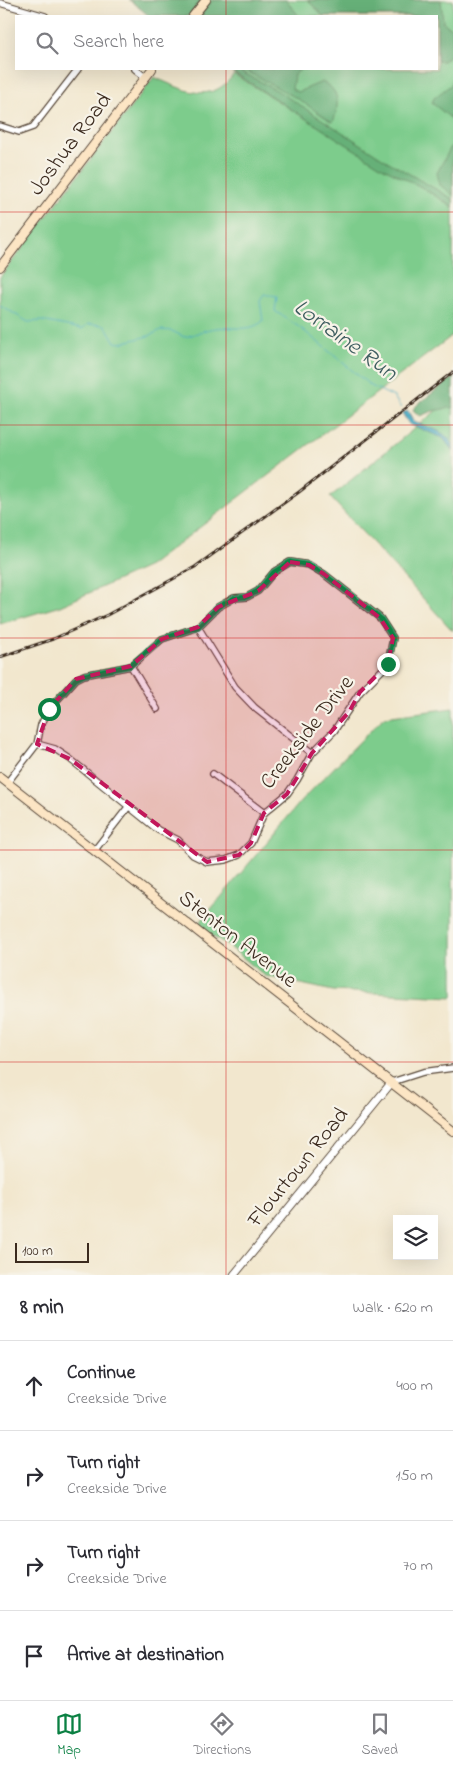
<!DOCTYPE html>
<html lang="en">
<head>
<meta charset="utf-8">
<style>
	:root { --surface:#fff; --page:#f7f7f7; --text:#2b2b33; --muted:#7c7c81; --line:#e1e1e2; --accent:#0b8043 }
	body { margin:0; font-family:"Indie Flower",sans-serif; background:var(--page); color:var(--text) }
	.controls { position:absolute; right:15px; bottom:15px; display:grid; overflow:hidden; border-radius:0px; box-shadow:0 5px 20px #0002 }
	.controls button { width:45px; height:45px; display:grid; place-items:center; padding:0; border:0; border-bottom:1px solid var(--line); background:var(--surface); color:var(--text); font:25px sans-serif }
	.scale { position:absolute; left:15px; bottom:12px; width:74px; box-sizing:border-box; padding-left:5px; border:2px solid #3b2a1e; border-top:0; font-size:14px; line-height:18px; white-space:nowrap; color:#3b2a1e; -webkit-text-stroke:4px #f7f3e8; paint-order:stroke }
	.stop { position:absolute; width:15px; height:15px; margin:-11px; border:4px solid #0b8043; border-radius:50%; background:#fff }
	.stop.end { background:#0b8043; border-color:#fff; box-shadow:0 1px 5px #0008 }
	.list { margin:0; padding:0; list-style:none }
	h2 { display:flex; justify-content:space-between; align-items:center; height:65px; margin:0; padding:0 20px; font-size:21px }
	h2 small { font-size:16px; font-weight:400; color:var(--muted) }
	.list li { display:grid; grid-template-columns:32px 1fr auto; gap:15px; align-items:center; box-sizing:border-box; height:90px; padding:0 20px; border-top:1px solid var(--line) }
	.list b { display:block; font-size:19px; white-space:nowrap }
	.list p { margin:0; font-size:16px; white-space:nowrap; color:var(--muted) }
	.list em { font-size:16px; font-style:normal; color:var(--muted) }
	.icon { flex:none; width:28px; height:28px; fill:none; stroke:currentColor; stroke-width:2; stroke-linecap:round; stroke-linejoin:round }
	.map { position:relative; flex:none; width:453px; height:1275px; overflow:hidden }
	.search { position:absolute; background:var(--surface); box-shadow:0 5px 20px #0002; left:15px; right:15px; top:15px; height:55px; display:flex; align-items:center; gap:12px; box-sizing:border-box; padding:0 18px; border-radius:0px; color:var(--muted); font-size:19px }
	.sheet { height:425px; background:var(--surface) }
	nav { display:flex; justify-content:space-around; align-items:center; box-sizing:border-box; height:70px; border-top:1px solid var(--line); background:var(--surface); font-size:14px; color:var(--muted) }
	nav a { display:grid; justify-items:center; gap:2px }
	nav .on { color:var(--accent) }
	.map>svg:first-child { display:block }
	.green { fill:#7dcc8c; stroke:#5c7b55 }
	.forest { fill:#66b078; stroke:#506d4b }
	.water { fill:#41a7c1; stroke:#3e6870 }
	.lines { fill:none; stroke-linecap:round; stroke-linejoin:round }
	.stream { stroke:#41a7c1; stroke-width:1 }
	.minor-casing { stroke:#564638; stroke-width:8 }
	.tertiary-casing { stroke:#564638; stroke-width:9 }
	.secondary-casing { stroke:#564638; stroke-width:10 }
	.minor { stroke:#fff; stroke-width:5.5 }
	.tertiary { stroke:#fff; stroke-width:7 }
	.secondary { stroke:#fce5c4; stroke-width:8 }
	.rail-casing { stroke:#3b2a1e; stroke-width:3 }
	.rail { stroke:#f7f3e8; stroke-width:1; stroke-dasharray:4; stroke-linecap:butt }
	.route { stroke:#0b8043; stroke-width:6 }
	.marked { fill:#c2185b; fill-opacity:0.2; stroke:#c2185b; stroke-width:4; stroke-dasharray:10 6; stroke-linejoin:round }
	.grid { fill:none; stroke:#d62828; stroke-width:1; stroke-opacity:0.55 }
	.labels { text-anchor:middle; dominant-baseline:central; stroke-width:4.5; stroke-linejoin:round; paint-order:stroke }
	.street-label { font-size:22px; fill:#3b2a1e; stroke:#f7f3e8 }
	.water-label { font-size:24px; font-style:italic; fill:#3d5c5f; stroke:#f7f3e8 }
</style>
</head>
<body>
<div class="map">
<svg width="453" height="1275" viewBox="0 0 453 1275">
	<rect width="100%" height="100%" fill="#f7f3e8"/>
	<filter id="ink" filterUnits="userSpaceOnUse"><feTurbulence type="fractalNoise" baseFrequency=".02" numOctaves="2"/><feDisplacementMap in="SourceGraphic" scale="10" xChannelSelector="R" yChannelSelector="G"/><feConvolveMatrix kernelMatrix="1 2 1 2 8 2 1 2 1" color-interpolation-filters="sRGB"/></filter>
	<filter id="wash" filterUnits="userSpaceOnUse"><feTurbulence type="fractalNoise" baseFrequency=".0096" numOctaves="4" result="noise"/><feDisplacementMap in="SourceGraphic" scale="20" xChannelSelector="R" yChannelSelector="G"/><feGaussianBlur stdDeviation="1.12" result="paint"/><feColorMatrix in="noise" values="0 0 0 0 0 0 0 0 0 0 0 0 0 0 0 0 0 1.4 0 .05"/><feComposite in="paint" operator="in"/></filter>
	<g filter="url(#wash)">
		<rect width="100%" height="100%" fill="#f2e7ce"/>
		<g class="green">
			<path d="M129 0H453V335L149 566 60 606 0 624V277L154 77C184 90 211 106 234 74L347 144 239 69H437V16H151Z"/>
			<path d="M453 397V631L330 497Z"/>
			<path d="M453 708V997L333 991 265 976 229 946 196 927 302 800 384 717Z"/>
		</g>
		<g class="forest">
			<path d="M130 0H201L189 16H149Z"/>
			<path d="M213 0H286L299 16H200Z"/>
			<path d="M308 0H441L443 22 453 30V53L443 61H437V16H323Z"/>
			<path d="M228 69H236L278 91 387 161 453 199V207L423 188 382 167Z"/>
			<path d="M243 69H301L294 75 292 89 298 92 322 82C340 90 339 103 334 120L332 122 298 99Z"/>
			<path d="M453 69V120L432 103 434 98 452 84Z"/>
			<path d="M453 143V195L440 185 437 173Z"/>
			<path d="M453 377V407L433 411 420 416 415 413 413 409 418 404Z"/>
		</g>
		<path class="water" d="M408 411 414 422C429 428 453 432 453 451L443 438 409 424 402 413Z"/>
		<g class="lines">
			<path class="stream" d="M0 305 28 322 42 321 82 329 88 324 105 325 115 342 120 343 149 336 161 330 172 331 184 337C195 335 205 329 216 328 232 326 249 333 263 321L260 301 264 295 277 297 275 311 302 329 371 386 394 397 401 408"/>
		</g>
	</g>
	<g filter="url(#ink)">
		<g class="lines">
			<g class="minor-casing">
				<g id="minor">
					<path d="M0 3 45 16"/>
					<path d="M135 69 145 77"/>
					<path d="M0 126 19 132 33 127 78 69"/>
					<path d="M198 627 235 687 255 708 312 753"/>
					<path d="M131 666 157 709"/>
					<path d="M213 774 264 813"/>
					<path d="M7 783 37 744 41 725 49 709 76 679 84 675 131 666 162 639 198 627 218 607 234 598 247 597 258 591 274 572 290 562 309 565 324 574 380 618 393 638 388 664 360 692 334 731 312 753 297 780 287 794 264 813 251 843 239 855 226 860 207 862 193 855 178 840 158 830 70 759 55 749 37 744"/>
					<path d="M94 851 129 806"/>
					<path d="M392 1082 423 1072 453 1068"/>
				</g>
			</g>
			<g class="tertiary-casing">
				<path id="tertiary" d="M234 1275 392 1082"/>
			</g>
			<g class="secondary-casing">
				<g id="secondary">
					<path d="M193 16 206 0"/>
					<path d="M0 267 152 69"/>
					<path d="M0 777 453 1131"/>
				</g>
			</g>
			<use href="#minor" class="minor"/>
			<use href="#tertiary" class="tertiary"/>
			<use href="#secondary" class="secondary"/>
			<g class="rail-casing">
				<path id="rail" d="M0 657 53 639 107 615 195 567 299 492 453 372"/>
			</g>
			<use href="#rail" class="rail"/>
		</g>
	</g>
	<g class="lines" filter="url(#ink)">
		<path class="route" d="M49 709 76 679 84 675 130 666 162 639 198 627 218 607 234 598 247 597 258 591 274 572 290 562 308 565 324 574 380 618 393 638 388 664"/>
	</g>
	<path class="marked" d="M290 562 309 565 324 574 380 618 393 638 388 664 360 692 349 712 312 753 287 794 264 813 251 843 239 855 207 862 70 759 37 744 49 709 76 679 131 666 162 639 198 627 218 607 258 591Z"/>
	<path class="grid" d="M226 0V16M226 69V1275M0 212H453M0 425H453M0 638H453M0 850H453M0 1062H453"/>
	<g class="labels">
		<g class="street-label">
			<text transform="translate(71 145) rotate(-53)">Joshua Road</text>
			<text transform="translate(308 733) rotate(-52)">Creekside Drive</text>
			<text transform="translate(237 940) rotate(38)">Stenton Avenue</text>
			<text transform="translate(299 1168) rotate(-51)">Flourtown Road</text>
		</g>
		<g class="water-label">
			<text transform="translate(345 341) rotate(36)">Lorraine Run</text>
		</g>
	</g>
</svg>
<div class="controls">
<button><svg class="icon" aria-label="layers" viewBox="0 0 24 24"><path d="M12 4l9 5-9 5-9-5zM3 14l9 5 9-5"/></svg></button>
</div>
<div class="scale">100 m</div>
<div class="stop" style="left:49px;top:709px"></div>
<div class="stop end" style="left:388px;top:664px"></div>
<div class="search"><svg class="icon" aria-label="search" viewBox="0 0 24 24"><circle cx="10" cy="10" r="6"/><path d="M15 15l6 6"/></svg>Search here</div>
</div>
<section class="sheet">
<h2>8 min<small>Walk · 620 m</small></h2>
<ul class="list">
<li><svg class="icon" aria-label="ahead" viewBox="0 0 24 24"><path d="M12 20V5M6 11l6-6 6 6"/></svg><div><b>Continue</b><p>Creekside Drive</p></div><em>400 m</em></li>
<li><svg class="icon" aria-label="right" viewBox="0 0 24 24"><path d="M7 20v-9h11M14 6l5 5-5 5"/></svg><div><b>Turn right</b><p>Creekside Drive</p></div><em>150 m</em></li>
<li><svg class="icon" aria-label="right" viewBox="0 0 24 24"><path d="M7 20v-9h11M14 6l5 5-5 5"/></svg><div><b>Turn right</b><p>Creekside Drive</p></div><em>70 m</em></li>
<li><svg class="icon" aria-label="arrive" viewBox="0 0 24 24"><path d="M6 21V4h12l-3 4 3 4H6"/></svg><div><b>Arrive at destination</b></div></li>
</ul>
</section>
<nav>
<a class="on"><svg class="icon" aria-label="map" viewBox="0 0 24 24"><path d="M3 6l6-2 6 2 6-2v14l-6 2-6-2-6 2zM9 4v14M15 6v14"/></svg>Map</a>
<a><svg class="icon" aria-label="directions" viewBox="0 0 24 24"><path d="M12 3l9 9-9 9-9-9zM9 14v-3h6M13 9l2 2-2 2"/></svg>Directions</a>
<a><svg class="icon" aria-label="saved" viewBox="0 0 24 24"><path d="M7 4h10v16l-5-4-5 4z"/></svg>Saved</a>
</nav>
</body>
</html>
